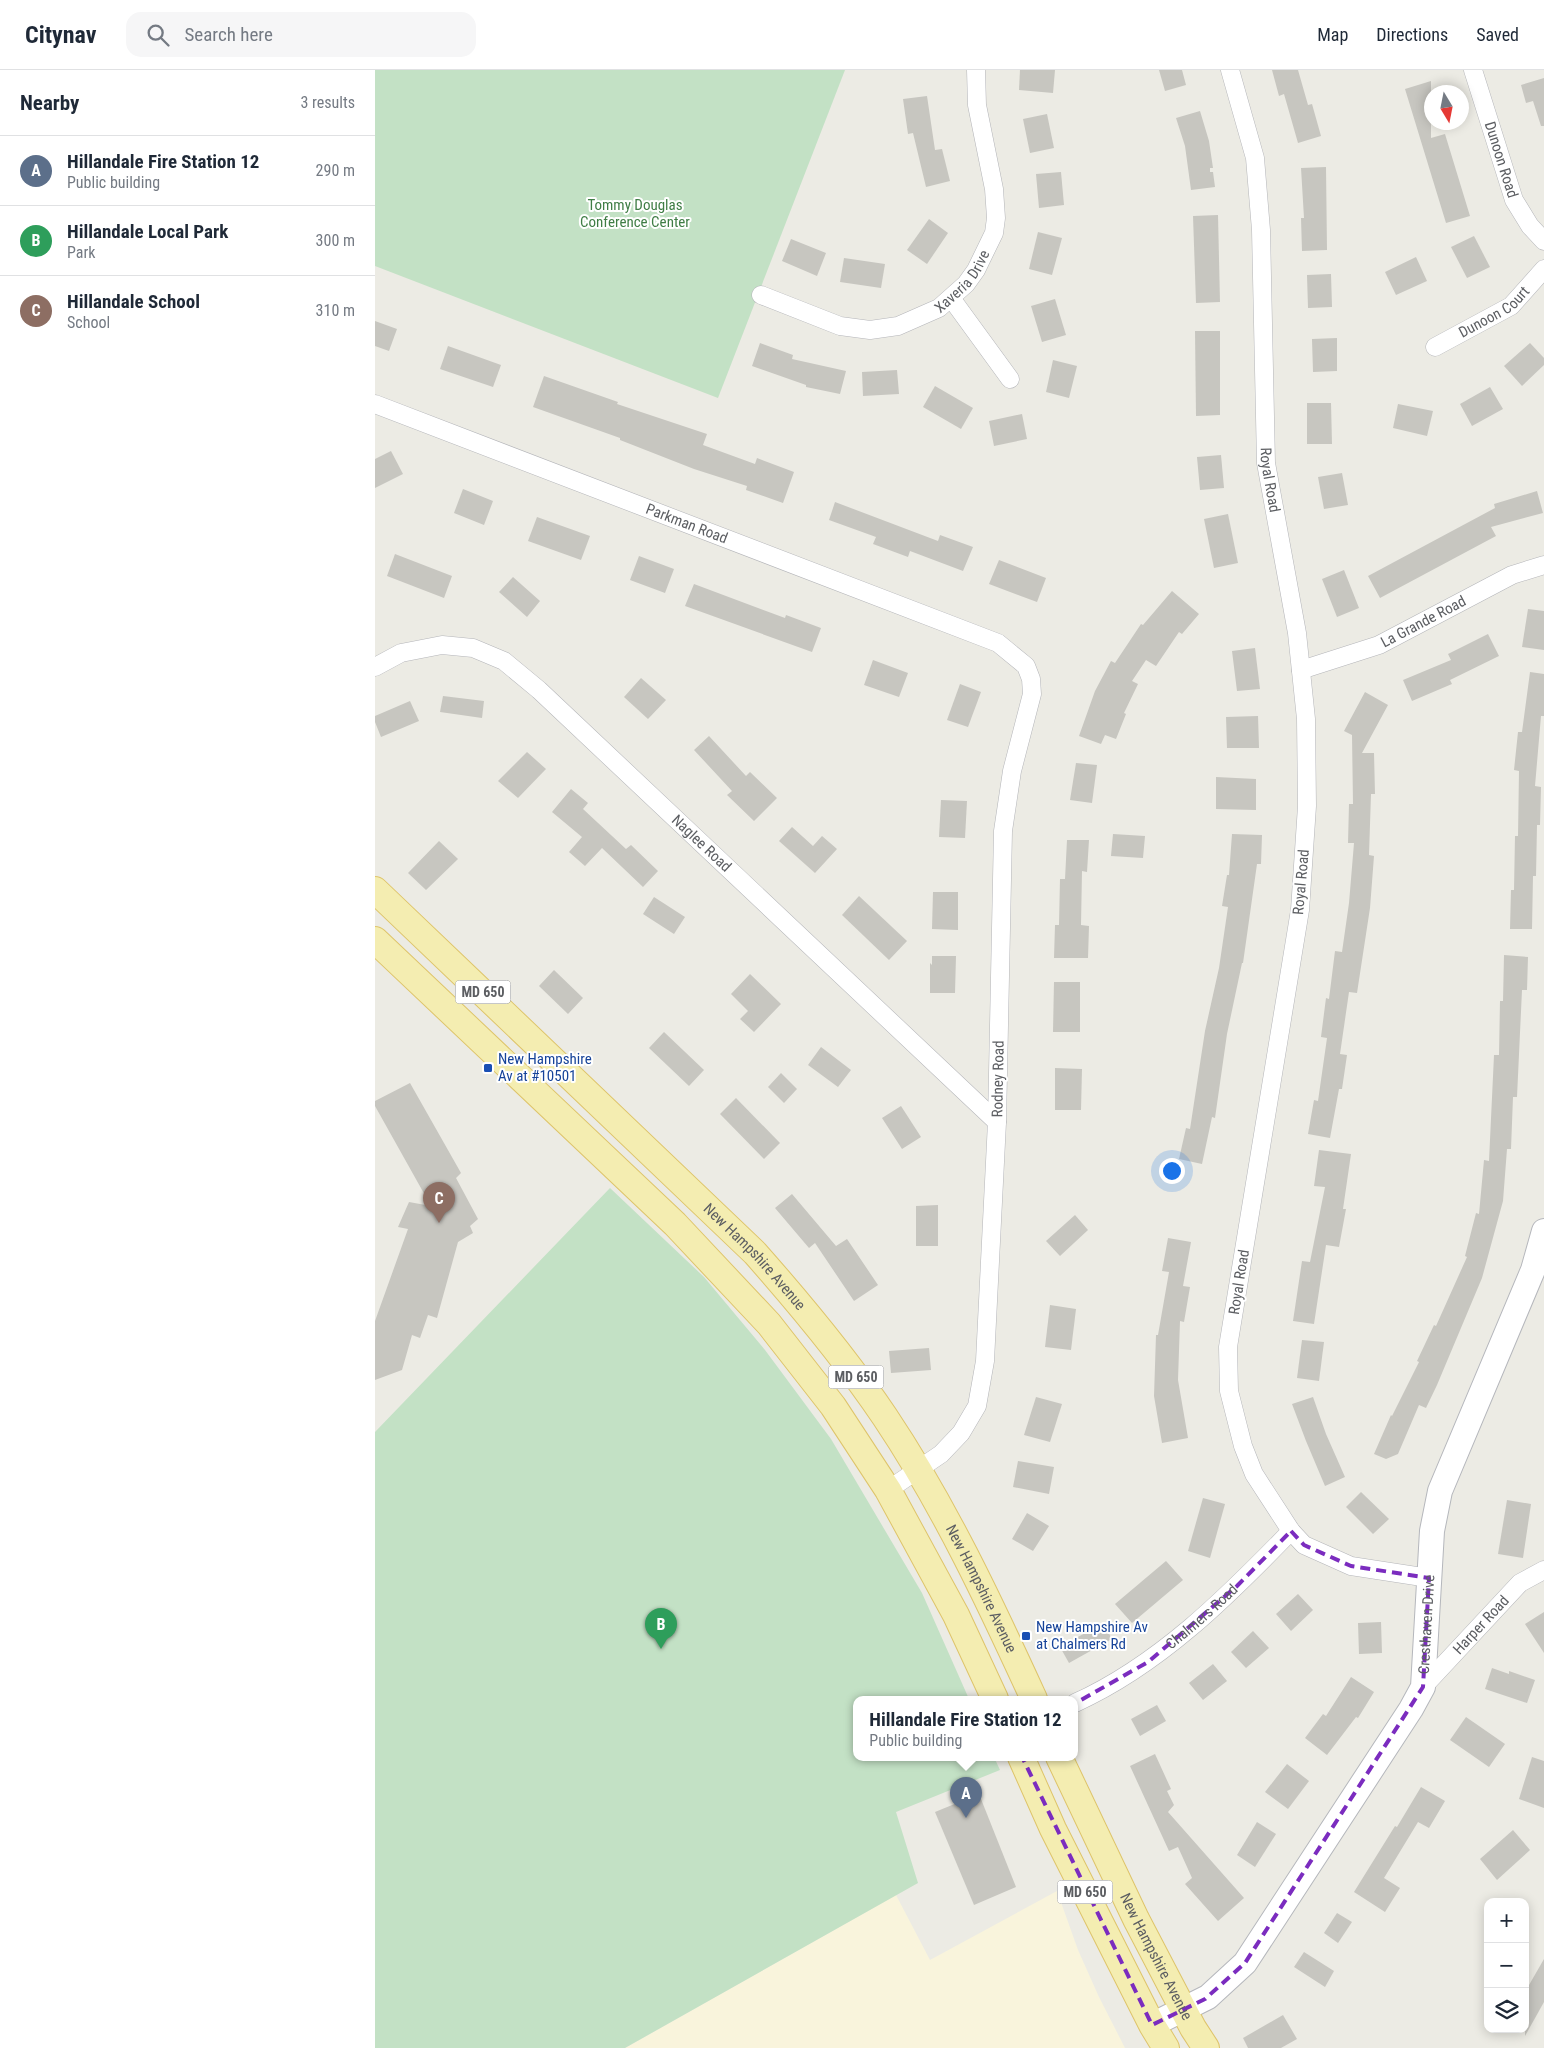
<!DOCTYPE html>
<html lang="en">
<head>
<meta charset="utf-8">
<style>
	:root { --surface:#fff; --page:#f6f6f7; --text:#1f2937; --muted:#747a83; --line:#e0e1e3; --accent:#ea580c }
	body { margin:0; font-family:"Roboto Condensed",sans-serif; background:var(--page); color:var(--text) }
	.controls { position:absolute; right:15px; bottom:15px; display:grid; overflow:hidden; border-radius:10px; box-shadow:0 2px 12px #0003 }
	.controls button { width:45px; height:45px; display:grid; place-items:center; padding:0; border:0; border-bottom:1px solid var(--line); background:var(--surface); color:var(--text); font:25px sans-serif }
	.compass { position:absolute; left:1049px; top:15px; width:45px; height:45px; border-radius:50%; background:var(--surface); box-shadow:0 2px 12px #0003; rotate:170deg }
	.you { position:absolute; left:796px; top:1100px; width:18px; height:18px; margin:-12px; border:4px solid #fff; border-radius:50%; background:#1a73e8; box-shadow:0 0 0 8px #1a73e833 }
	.badge { display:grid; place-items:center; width:32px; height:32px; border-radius:50%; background:var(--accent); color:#fff; font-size:16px; font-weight:700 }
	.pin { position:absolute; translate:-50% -41px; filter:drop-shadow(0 1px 2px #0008) }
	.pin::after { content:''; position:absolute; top:26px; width:18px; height:15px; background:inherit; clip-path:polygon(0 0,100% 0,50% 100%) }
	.popup { position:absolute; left:478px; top:1626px; width:225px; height:65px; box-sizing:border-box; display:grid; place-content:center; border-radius:10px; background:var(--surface); filter:drop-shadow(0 1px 4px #0005); font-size:16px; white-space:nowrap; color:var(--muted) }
	.popup b { font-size:19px; color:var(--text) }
	.popup::after { content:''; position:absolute; left:50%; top:100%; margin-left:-10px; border:10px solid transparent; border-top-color:var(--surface) }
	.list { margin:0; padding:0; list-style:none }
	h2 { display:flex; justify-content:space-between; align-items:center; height:65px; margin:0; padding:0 20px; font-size:21px }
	h2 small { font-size:16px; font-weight:400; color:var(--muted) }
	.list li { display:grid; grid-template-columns:32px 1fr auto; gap:15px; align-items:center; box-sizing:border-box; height:70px; padding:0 20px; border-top:1px solid var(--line) }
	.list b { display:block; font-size:19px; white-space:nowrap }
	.list p { margin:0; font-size:16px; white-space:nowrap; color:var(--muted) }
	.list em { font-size:16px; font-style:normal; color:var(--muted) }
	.icon { flex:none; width:28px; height:28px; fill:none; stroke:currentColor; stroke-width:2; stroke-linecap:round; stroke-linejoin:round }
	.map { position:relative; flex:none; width:1169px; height:1978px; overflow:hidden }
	header { display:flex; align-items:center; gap:30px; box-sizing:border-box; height:70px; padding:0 25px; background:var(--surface); border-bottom:1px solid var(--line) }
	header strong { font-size:24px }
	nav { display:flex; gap:28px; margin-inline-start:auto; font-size:18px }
	.search { width:350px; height:45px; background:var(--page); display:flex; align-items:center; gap:12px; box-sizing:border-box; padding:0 18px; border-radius:15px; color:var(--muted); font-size:19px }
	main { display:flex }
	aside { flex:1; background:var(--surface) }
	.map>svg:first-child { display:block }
	.commercial { fill:#f9f4dc }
	.green { fill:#c3e1c5 }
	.building { fill:#c7c6c0 }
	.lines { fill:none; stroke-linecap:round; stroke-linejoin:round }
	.street-casing { stroke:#b4b5b9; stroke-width:19 }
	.secondary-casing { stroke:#b5b7bc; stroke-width:26 }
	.primary-casing { stroke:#dec46a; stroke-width:28 }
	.street { stroke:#fff; stroke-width:18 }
	.secondary { stroke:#fff; stroke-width:24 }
	.primary { stroke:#f4edb1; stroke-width:26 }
	.marked { fill:none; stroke:#7b2cbf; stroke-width:4; stroke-dasharray:10 6; stroke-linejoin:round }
	.transit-dot { fill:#1a4fb4; stroke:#fff; stroke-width:2 }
	.labels { text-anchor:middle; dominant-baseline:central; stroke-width:4; stroke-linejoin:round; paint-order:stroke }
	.shield { fill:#fff; stroke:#8d8e91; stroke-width:1 }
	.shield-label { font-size:14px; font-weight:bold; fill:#5c5e62 }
	.street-label { font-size:15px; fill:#5c5e62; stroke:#fff }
	.park-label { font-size:15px; fill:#3f7d45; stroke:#fff }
	.transit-label { font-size:15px; fill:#164399; stroke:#fff; text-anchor:start }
</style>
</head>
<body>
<header>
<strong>Citynav</strong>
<div class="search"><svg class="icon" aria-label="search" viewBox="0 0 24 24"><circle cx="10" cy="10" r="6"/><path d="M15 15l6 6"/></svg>Search here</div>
<nav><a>Map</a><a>Directions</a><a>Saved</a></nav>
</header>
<main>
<aside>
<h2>Nearby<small>3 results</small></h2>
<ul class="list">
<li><span class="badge" style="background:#5c6f8a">A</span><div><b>Hillandale Fire Station 12</b><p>Public building</p></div><em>290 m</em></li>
<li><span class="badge" style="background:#2e9e5b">B</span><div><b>Hillandale Local Park</b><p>Park</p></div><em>300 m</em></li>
<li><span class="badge" style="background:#8d6e63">C</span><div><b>Hillandale School</b><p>School</p></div><em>310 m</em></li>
</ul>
</aside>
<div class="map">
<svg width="1169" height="1978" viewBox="0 0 1169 1978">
	<rect width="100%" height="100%" fill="#ecebe4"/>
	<path class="commercial" d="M682 1821 703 1880 724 1927 750 1978H250L521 1825 555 1890Z"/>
	<g class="green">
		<path d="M0 0H470L343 328 0 196Z"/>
		<path d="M235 1118 329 1207 390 1280 456 1369 547 1523 594 1629H482V1687H619L625 1700 521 1742 543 1813 250 1978H0V1362Z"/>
	</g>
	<g class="building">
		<path d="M645 0H680L678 23 644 20Z"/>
		<path d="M784 0H807L811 15 790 21Z"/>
		<path d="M897 0H923L933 35 937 34 946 66 923 73 909 24 904 26Z"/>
		<path d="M1169 8V56H1166L1158 31 1151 33 1146 15Z"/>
		<path d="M1056 11V68L1070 64 1095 146 1071 153 1030 19Z"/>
		<path d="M552 26 560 80 567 79 575 111 551 117 538 63 533 64 528 29Z"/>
		<path d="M825 41 834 71 838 98H835V102H838L840 117 816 120 810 76 801 48Z"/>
		<path d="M672 44 679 78 655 83 648 49Z"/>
		<path d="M951 97 952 180 927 181 926 148H929L926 98Z"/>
		<path d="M686 102 689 135 664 138 661 104Z"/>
		<path d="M843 145 845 232 821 233 818 146Z"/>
		<path d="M554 149 573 163 552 194 532 180Z"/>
		<path d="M663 162 687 168 677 205 654 199Z"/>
		<path d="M1099 166 1115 197 1092 208 1076 177Z"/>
		<path d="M416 169 451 183 442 206 407 191Z"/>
		<path d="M1041 187 1052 211 1021 225 1010 202Z"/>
		<path d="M469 188 510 194 506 218 465 212Z"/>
		<path d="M956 204 957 237 933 238 932 205Z"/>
		<path d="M680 229 691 265 667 272 656 236Z"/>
		<path d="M0 251 22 259 14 281 0 276Z"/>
		<path d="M820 261H845V345L821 346Z"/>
		<path d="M962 268V301L938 302 937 269Z"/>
		<path d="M385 273 418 285 417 289 471 301 465 324 431 317V315L377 296Z"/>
		<path d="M1155 273 1169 288V295L1147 316 1129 296Z"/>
		<path d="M73 276 126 295 118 317 65 299Z"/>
		<path d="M678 290 702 296 694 328 671 322Z"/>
		<path d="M522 300 524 324 488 326 487 302Z"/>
		<path d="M169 306 243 332 242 334 332 364 328 375 380 394 382 388 419 402 408 433 371 420 372 416 319 399 245 370V368L158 337Z"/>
		<path d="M560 316 598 338 586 359 548 337Z"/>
		<path d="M1115 317 1128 339 1097 356 1085 334Z"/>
		<path d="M932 333H956L957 374H932Z"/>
		<path d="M1023 334 1058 341 1052 366 1018 358Z"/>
		<path d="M647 344 652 369 619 376 614 351Z"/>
		<path d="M16 381 28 404 0 418V389Z"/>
		<path d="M846 385 849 418 825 420 822 387Z"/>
		<path d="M967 403 973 435 949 439 943 407Z"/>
		<path d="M88 419 118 431 109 455 79 443Z"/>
		<path d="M1162 421 1168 443 1116 457 1121 466 1005 528 993 506 1120 438 1119 434Z"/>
		<path d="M460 432 563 471 565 465 598 477 588 501 535 481 533 487 498 474 501 467 454 450Z"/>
		<path d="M853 444 863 493 839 498 829 449Z"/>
		<path d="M162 447 215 466 206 490 153 471Z"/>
		<path d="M20 484 77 506 69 528 12 506Z"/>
		<path d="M264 486 299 499 290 523 255 510Z"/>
		<path d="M624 490 671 508 662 532 614 514Z"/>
		<path d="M969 500 984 538 962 547 947 509Z"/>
		<path d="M138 507 165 531 152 547 124 522Z"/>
		<path d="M319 514 410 548 411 545 446 558 437 582 310 536Z"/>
		<path d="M797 521 824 544 807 564 804 562 781 596 771 590 757 611 763 614 749 643 751 644 741 669 730 665 726 674 704 666 720 621 736 591 740 593 766 554 768 555Z"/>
		<path d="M1153 539 1169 541V580L1147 577Z"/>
		<path d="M1113 564 1124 586 1075 610 1077 614 1037 631 1028 610 1076 590 1073 584Z"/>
		<path d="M880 578 885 619 862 621 857 581Z"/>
		<path d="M498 590 533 603 524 627 489 615Z"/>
		<path d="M1155 602 1169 604V646H1166L1160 716 1166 717 1165 755H1162L1161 806H1158L1157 859H1135L1136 820H1139L1140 766H1143L1144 701 1139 700 1143 662H1147Z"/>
		<path d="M266 608 291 630 273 649 249 627Z"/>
		<path d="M585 614 606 622 593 657 572 650Z"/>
		<path d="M990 622 1013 635 987 683H999L1000 724H996L994 785 999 786 995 838 982 923 974 922 965 984 972 985 967 1019H964L955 1068 933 1064 939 1030 943 1031 952 968 946 967 951 928 954 929 960 881 967 882 974 833 979 773H973L974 734H978L977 665 969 661Z"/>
		<path d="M68 626 109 631 107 648 65 642Z"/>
		<path d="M35 631 44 651 6 667 0 652V646Z"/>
		<path d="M883 646 884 678H852L851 647Z"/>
		<path d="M334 666 371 706 375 702 402 728 379 751 352 725 357 721 319 680Z"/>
		<path d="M152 682 171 699 143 728 123 711Z"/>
		<path d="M701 693 722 695 717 733 695 730Z"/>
		<path d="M841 707 881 709V740L841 739Z"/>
		<path d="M196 719 213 733 208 739 251 779 256 775 283 801 268 817 227 778 210 796 194 782 207 767 177 742Z"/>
		<path d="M566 730 592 731 590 768 564 767Z"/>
		<path d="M417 757 438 776 447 766 462 779 440 803 404 771Z"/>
		<path d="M738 764 770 766 768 788 736 786Z"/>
		<path d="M857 764 887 765 886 794H882L868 893H867L852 964 840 1048 837 1047 827 1094 804 1089 811 1058 815 1059 830 961 844 898 853 837 847 836 852 805H854Z"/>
		<path d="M692 770H714L712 802 707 801 706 855 714 856 713 888H679L680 855H684L685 809H690Z"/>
		<path d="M64 771 83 789 51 820 33 803Z"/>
		<path d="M558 822H583V860L557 859Z"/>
		<path d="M484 826 532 871 514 890 467 845Z"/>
		<path d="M279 827 310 847 299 864 268 844Z"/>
		<path d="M1129 885 1153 887 1152 920H1147L1142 1027H1138L1136 1079H1132L1128 1131 1107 1208 1062 1315 1051 1338 1044 1335 1023 1384 1011 1389 999 1384 1016 1345 1017 1346 1044 1292 1042 1291 1059 1255 1061 1256 1092 1187 1090 1186 1101 1143 1104 1144 1109 1090 1114 1091 1119 985H1124L1125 931H1128Z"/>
		<path d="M557 886H581L580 923H555V893L557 895Z"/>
		<path d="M179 900 208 928 193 944 164 916Z"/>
		<path d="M375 904 406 934 379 962 365 949 373 941 356 924Z"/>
		<path d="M679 912H705V962H678Z"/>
		<path d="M289 962 329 1000 314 1016 274 978Z"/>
		<path d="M446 977 476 1000 463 1017 433 995Z"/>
		<path d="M680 998 707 999 706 1040H680Z"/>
		<path d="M406 1003 422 1019 409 1033 393 1017Z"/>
		<path d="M35 1013 86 1103 81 1108 103 1149 95 1156 98 1163 83 1172 62 1248 53 1245 45 1268 37 1265 27 1300 0 1310V1251L33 1159 23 1157 34 1132 56 1136 0 1036V1031Z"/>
		<path d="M361 1028 405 1073 389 1089 345 1044Z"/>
		<path d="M526 1036 546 1067 527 1079 507 1048Z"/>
		<path d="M944 1080 976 1084 968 1139H971L964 1177 951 1175 939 1254 918 1251 927 1191 935 1192 950 1117 939 1116Z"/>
		<path d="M417 1124 461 1176 472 1169 503 1215 479 1231 440 1173 434 1178 400 1138Z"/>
		<path d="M563 1135V1176H541V1136Z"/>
		<path d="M700 1145 713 1160 685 1186 671 1171Z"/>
		<path d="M793 1168 816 1172 808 1216 815 1217 809 1252 805 1251 803 1310 813 1368 787 1373 779 1326 781 1265H783L794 1202 787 1201Z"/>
		<path d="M675 1235 701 1239 696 1280 670 1277Z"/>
		<path d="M927 1270 949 1272 944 1311 922 1308Z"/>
		<path d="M554 1278 556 1300 516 1303 514 1281Z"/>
		<path d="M661 1327 687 1334 675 1372 649 1365Z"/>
		<path d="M938 1327 951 1364 970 1407 950 1416 931 1371 917 1334Z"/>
		<path d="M643 1391 679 1397 674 1424 638 1417Z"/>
		<path d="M986 1422 1014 1449 998 1464 971 1437Z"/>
		<path d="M828 1428 850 1434 835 1488 813 1481Z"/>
		<path d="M1132 1430 1156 1434 1148 1488 1123 1484Z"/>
		<path d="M652 1443 674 1456 658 1481 637 1469Z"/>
		<path d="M791 1491 808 1510 757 1553 740 1534Z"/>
		<path d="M923 1524 938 1540 916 1561 901 1544Z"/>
		<path d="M1169 1542V1583L1150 1554Z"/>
		<path d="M1006 1552 1007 1583 984 1584 983 1553Z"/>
		<path d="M728 1553 737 1569 694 1593 685 1577Z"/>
		<path d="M878 1561 894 1578 871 1598 856 1582Z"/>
		<path d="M838 1594 852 1611 828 1630 814 1613Z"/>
		<path d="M1117 1598 1134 1604V1601L1160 1610 1152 1633 1110 1619Z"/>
		<path d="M976 1607 999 1622 983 1648 981 1647 952 1685 930 1668 948 1644 951 1646Z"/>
		<path d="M782 1635 791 1651 765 1666 756 1649Z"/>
		<path d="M1091 1647 1130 1674 1114 1697 1075 1670Z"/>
		<path d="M780 1684 796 1719 792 1721 799 1735 793 1742 869 1828 843 1851 810 1814 817 1808 803 1777 794 1781 755 1696Z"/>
		<path d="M1157 1687 1169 1691V1738L1144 1729Z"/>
		<path d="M912 1694 934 1711 913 1739 890 1722Z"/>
		<path d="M1046 1717 1070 1731 1054 1758 1043 1752 1009 1808 1025 1818 1010 1842 979 1822 1020 1756 1022 1757Z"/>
		<path d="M604 1724 641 1817 599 1835 560 1742Z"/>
		<path d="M882 1752 901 1764 880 1797 862 1785Z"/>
		<path d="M1138 1760 1155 1780 1122 1810 1105 1789Z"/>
		<path d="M962 1843 977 1852 963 1873 949 1863Z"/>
		<path d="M929 1882 959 1901 950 1917 919 1897Z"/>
		<path d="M1169 1889V1932L1150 1966V1922Z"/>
		<path d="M908 1945 922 1969 906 1978H873L868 1968Z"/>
	</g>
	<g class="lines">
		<g class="street-casing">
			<g id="street">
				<path id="s1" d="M855 0 880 88 886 160 891 393 922 563 931 649 932 736 925 840 853 1277 854 1321 868 1376 879 1404 916 1461 929 1475 976 1496 1054 1508"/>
				<path id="s2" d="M1098 0 1139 130 1155 156 1169 171"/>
				<path id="s3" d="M386 225 465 256 495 260 523 256 564 238 591 214 601 200 619 163 621 148 619 119 602 35 601 0"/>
				<path d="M576 228 635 309"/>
				<path id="s4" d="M1060 277 1136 236 1169 199"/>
				<path id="s5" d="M0 334 623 573 651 596 656 609 657 624 637 701 628 761 622 1052 610 1291 602 1336 586 1363 566 1384 513 1420"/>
				<path id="s6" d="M0 597 26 583 67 575 98 578 129 591 164 620 622 1052"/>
				<path id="s7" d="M926 600 1004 575 1137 505 1169 495"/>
				<path id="s8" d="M1048 1617 1145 1513 1169 1500"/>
				<path id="s9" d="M700 1633C784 1595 852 1527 916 1461"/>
			</g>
		</g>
		<g class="secondary-casing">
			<g id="secondary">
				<path id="s10" d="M777 1955 833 1927 870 1893 1036 1639 1048 1617 1057 1461 1065 1421 1158 1200 1169 1161"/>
			</g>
		</g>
		<g class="primary-casing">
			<g id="primary">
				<path id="s11" d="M0 820 380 1183C426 1235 471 1289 510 1347 569 1435 615 1533 659 1629"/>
				<path d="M0 870 300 1154 394 1254 458 1336 513 1420 581 1545 620 1629"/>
				<path d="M646 1687 678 1759 777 1955 791 1978"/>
				<path id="s12" d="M684 1687 761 1849 818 1958 831 1978"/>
			</g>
		</g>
		<use href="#street" class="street"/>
		<use href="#secondary" class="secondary"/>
		<use href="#primary" class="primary"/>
	</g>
	<path class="marked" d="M916 1461 929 1475 976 1496 1054 1508 1048 1617 870 1893 830 1929 777 1955 635 1662 706 1630 773 1592 862 1516Z"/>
	<g class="transit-dot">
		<rect x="108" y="993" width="10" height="10" rx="2.5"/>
		<rect x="646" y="1561" width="10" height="10" rx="2.5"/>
	</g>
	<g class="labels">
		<g class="shield">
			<rect x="80.5" y="910.5" width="55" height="23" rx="4"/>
			<rect x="453.5" y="1295.5" width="55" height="23" rx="4"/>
			<rect x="682.5" y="1810.5" width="55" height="23" rx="4"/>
		</g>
		<g class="shield-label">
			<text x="108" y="922">MD 650</text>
			<text x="481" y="1307">MD 650</text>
			<text x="710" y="1822">MD 650</text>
		</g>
		<g class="street-label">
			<text stroke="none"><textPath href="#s2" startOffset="94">Dunoon Road</textPath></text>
			<text stroke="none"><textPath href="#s3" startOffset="224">Xaveria Drive</textPath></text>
			<text stroke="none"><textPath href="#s4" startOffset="69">Dunoon Court</textPath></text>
			<text stroke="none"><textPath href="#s1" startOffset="414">Royal Road</textPath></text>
			<text stroke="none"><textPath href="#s5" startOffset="334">Parkman Road</textPath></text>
			<text stroke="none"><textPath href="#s7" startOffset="132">La Grande Road</textPath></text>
			<text stroke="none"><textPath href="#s6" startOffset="405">Naglee Road</textPath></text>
			<text transform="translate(926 812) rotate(-85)">Royal Road</text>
			<text transform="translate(623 1009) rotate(-89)">Rodney Road</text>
			<text stroke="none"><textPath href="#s11" startOffset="528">New Hampshire Avenue</textPath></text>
			<text transform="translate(864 1212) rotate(-81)">Royal Road</text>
			<text stroke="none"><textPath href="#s11" startOffset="932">New Hampshire Avenue</textPath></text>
			<text stroke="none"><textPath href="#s9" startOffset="154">Chalmers Road</textPath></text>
			<text stroke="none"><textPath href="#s10" startOffset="504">Cresthaven Drive</textPath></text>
			<text stroke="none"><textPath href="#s8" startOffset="85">Harper Road</textPath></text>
			<text stroke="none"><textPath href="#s12" startOffset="222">New Hampshire Avenue</textPath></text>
		</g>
		<g class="park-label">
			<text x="260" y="135">Tommy Douglas<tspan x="260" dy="17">Conference Center</tspan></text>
		</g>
		<g class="transit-label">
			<text x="123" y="989">New Hampshire<tspan x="123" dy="17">Av at #10501</tspan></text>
			<text x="661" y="1557">New Hampshire Av<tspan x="661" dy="17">at Chalmers Rd</tspan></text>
		</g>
	</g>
</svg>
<div class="controls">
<button>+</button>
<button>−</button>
<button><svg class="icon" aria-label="layers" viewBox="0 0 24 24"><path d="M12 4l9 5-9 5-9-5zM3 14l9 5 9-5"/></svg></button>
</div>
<svg class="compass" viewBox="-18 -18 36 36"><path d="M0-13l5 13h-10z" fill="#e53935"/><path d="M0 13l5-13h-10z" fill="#747a83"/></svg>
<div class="you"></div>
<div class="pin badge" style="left:591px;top:1748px;background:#5c6f8a">A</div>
<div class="popup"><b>Hillandale Fire Station 12</b>Public building</div>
<div class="pin badge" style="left:286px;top:1579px;background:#2e9e5b">B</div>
<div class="pin badge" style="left:64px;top:1153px;background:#8d6e63">C</div>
</div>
</main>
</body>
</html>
